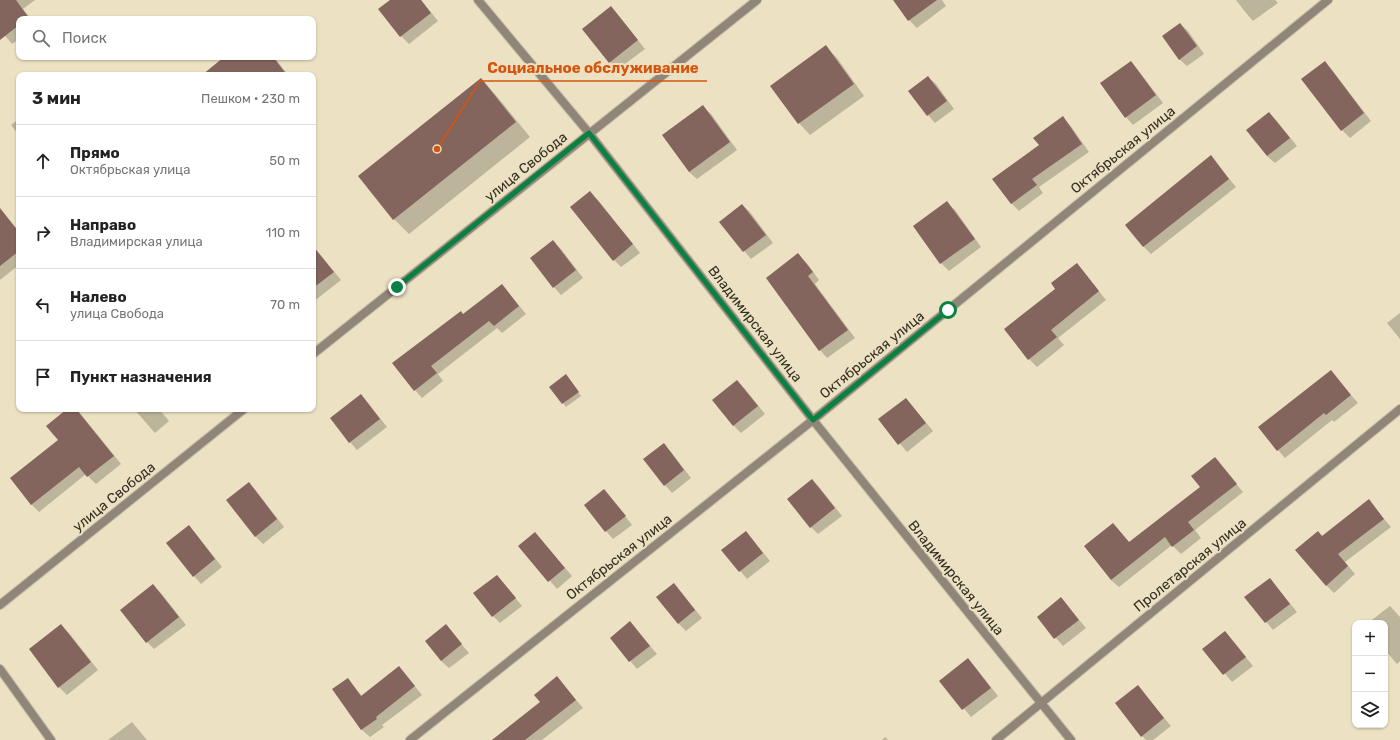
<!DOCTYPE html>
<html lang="ru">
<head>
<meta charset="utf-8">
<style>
	:root { --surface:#fff; --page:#f2f2f2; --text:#222; --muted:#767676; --line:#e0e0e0 }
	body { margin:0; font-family:Rubik,sans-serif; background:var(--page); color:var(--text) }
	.controls { position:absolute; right:12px; bottom:12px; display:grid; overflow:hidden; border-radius:8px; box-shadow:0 1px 3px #0004 }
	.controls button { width:36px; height:36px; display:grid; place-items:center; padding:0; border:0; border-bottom:1px solid var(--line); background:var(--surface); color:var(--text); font:20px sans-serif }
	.stop { position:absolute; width:12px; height:12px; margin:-9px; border:3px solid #0b8043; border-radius:50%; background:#fff }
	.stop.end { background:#0b8043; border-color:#fff; box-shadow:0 1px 4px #0008 }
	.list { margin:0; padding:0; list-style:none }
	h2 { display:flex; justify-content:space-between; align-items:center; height:52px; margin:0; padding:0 16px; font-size:17px }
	h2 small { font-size:13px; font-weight:400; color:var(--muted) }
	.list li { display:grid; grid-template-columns:26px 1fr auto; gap:12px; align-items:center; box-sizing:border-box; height:72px; padding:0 16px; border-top:1px solid var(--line) }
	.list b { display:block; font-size:15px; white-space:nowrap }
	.list p { margin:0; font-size:13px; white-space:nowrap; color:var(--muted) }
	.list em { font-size:13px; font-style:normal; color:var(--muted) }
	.icon { flex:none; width:22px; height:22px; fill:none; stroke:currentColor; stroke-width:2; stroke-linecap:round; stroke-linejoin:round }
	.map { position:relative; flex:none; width:1400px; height:740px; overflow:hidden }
	.search { position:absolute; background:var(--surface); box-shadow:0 1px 3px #0004; left:16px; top:16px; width:300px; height:44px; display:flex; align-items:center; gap:10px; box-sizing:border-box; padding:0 14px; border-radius:8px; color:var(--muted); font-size:15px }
	.panel { position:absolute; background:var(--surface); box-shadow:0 1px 3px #0004; left:16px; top:72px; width:300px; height:340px; border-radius:8px }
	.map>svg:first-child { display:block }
	.shadow { fill:#0003 }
	.building { fill:#84655e }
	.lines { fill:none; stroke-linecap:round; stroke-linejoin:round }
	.minor-casing { stroke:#c7bda2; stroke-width:10 }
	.minor { stroke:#908579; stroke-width:8 }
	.route { stroke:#0b8043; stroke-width:5 }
	.labels { text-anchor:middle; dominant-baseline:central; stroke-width:4; stroke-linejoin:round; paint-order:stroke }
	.street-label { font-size:14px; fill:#332f23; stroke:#ece1c2 }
	.leader { fill:none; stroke:#d6550e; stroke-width:1.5 }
	.callout-dot { fill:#d6550e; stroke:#ece1c2; stroke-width:1.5 }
	.callout-label { font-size:15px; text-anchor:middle; font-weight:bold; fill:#d6550e; stroke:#ece1c2; stroke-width:4; stroke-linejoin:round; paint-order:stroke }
</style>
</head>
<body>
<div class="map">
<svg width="1400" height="740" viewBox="0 0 1400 740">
	<rect width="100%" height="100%" fill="#ece1c2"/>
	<g class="shadow">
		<path d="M0 0H35L23 9 31 19H19V39L12 44 0 30Z"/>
		<path d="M391 0H421L438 21 409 44 401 36Z"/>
		<path d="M894 0H942L946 6 917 28 909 20Z"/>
		<path d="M1236 0H1275L1278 3 1253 21 1246 13Z"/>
		<path d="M618 15 645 49 617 70 583 30Z"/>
		<path d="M1180 24 1188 31 1204 54 1187 66 1179 59Z"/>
		<path d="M826 47 837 58 864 96 810 135 799 123Z"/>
		<path d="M226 57H274L288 75H209Z"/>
		<path d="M1131 62 1138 70 1163 103 1133 125 1126 117Z"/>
		<path d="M1325 63 1332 70 1371 121 1350 138 1342 130 1303 80Z"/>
		<path d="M928 77 936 84 954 109 935 123 928 115Z"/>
		<path d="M481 79 495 94 530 137 409 234 394 219 359 176Z"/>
		<path d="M703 107 711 114 737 150 697 179 689 172Z"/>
		<path d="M1269 113 1276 120 1297 146 1275 163 1267 156Z"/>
		<path d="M1062 117 1070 125 1089 152 1039 187 1043 193 1019 211 1011 203 1040 145Z"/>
		<path d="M19 119V135L11 125Z"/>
		<path d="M1211 157 1236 187 1151 254 1143 246Z"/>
		<path d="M590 193 598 200 640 253 621 267 614 260Z"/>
		<path d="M947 203 955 210 981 247 949 271 941 263 914 226Z"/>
		<path d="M742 205 750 212 773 243 751 259 720 222Z"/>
		<path d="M5 216 19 232V265L0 280V220Z"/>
		<path d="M553 241 561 249 583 278 561 295 554 287 531 258Z"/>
		<path d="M313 246 341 280 313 302Z"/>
		<path d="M798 255 806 262 819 280 815 284 855 338 827 358 820 350Z"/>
		<path d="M1077 264 1106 300 1058 338 1064 345 1037 367 1029 359 1005 329 1056 289Z"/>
		<path d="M502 285 526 314 502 333 497 328 438 374 443 381 422 398 415 390 463 315Z"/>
		<path d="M1400 313V339L1387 323Z"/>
		<path d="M1331 372 1358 403 1334 422 1332 420 1285 458 1278 450Z"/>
		<path d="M569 379 581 396 566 407 563 403Z"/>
		<path d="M737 381 745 389 765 414 741 433 733 425Z"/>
		<path d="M361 396 368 403 387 427 357 450 350 442Z"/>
		<path d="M906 399 933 431 907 452 880 420Z"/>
		<path d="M68 409H76L80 413 121 464 96 484 86 474 39 512 31 504 59 440Z"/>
		<path d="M134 409H159L169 421 155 433Z"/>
		<path d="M663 444 671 452 691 478 672 493 665 485Z"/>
		<path d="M1215 458 1243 492 1195 530 1201 538 1181 554 1172 545 1119 587 1111 580 1113 524 1130 543 1201 487Z"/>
		<path d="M812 480 820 488 842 516 818 534 811 527Z"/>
		<path d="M249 484 256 491 284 527 263 544 255 536Z"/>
		<path d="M604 490 611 498 632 525 613 539 606 531 585 505Z"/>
		<path d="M1368 500 1391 527 1345 562 1355 574 1334 593 1326 585 1323 537Z"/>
		<path d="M189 527 196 534 222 567 201 584 194 576Z"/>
		<path d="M746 532 770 561 747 579 723 550Z"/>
		<path d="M535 533 572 576 557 589 520 546Z"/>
		<path d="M497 576 522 606 500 623 493 616Z"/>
		<path d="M1270 579 1297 612 1273 630 1246 598Z"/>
		<path d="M153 585 161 593 186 625 154 649 147 642Z"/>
		<path d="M681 592 702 618 686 631 679 624Z"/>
		<path d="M1061 599 1086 628 1063 646 1038 617Z"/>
		<path d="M1390 606 1400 617V661L1397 664 1385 650V623H1368Z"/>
		<path d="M630 623 657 654 637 669 611 638Z"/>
		<path d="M61 626 69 633 98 670 67 695 59 687Z"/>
		<path d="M446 626 469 653 449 668 441 661Z"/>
		<path d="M1225 632 1253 666 1232 682 1204 649Z"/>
		<path d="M968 660 975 667 998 696 971 717 941 681Z"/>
		<path d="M399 667 422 695 382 725 384 727 370 737 362 730 333 689 347 679 362 696Z"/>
		<path d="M557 678 583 708 542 740H492L541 702Z"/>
		<path d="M1138 687 1171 726 1153 740H1146L1142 736Z"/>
		<path d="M132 722 147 740H108Z"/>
		<path d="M885 737 888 740H882Z"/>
	</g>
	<g class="building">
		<path d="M0 0H16L29 18 27 19H19V25L0 40Z"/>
		<path d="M390 0H421L431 13 400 37 378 9Z"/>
		<path d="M893 0H937L908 21Z"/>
		<path d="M611 6 638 40 609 63 582 29Z"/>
		<path d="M1180 23 1197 46 1179 60 1162 36Z"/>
		<path d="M826 45 854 84 798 124 770 86Z"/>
		<path d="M224 57H273L287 75H202Z"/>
		<path d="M1131 61 1156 95 1125 118 1100 83Z"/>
		<path d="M1325 61 1364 113 1341 131 1301 79Z"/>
		<path d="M928 76 947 101 927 116 908 91Z"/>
		<path d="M481 78 516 122 393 220 358 176Z"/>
		<path d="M703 105 730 142 689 172 662 135Z"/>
		<path d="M1269 112 1290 138 1267 156 1246 130Z"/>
		<path d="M1063 116 1082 144 1032 179 1037 185 1011 204 992 179 1039 145 1033 138Z"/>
		<path d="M1211 155 1229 179 1143 247 1125 225Z"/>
		<path d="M590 191 633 244 613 261 570 207Z"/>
		<path d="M947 201 975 239 940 264 913 226Z"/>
		<path d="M742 204 766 235 743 252 719 222Z"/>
		<path d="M0 208 19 232V251L0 266Z"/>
		<path d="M553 240 576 270 553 288 530 258Z"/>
		<path d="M313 246 334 272 313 288Z"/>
		<path d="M798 253 813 272 808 276 848 330 819 351 766 278Z"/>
		<path d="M1077 263 1099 291 1051 330 1057 337 1028 360 1004 329 1055 289 1051 283Z"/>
		<path d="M502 284 519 306 494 326 489 321 431 366 437 373 414 391 392 363 461 311 463 314Z"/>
		<path d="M1331 370 1351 395 1326 415 1324 413 1277 451 1258 427Z"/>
		<path d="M566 374 579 392 562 404 549 387Z"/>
		<path d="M737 380 758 406 733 426 712 400Z"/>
		<path d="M361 394 380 419 349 443 330 418Z"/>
		<path d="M906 398 926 423 898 445 878 419Z"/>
		<path d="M67 409H76L114 456 87 477 79 467 31 505 10 478 58 440 46 426Z"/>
		<path d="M664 443 684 470 664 486 643 459Z"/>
		<path d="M1215 457 1237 484 1188 522 1194 530 1172 547 1165 537 1111 580 1084 546 1113 523 1129 542 1200 487 1191 476Z"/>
		<path d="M812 479 835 508 810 528 787 499Z"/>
		<path d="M249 482 277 519 255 537 226 500Z"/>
		<path d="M604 489 626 516 605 532 584 505Z"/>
		<path d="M1369 499 1384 519 1338 554 1348 566 1326 586 1295 550 1318 531 1322 536Z"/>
		<path d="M189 525 215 559 193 577 166 543Z"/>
		<path d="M746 531 763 553 739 572 721 550Z"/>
		<path d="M535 532 565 568 548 582 518 546Z"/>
		<path d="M497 575 516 598 492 617 473 593Z"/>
		<path d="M1270 578 1290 604 1265 623 1244 597Z"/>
		<path d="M674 583 695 610 678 624 656 597Z"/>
		<path d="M153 584 179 617 146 643 120 610Z"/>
		<path d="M1061 597 1079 620 1054 639 1037 617Z"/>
		<path d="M630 621 650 646 629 662 610 638Z"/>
		<path d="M61 624 91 662 58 688 29 649Z"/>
		<path d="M446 624 462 644 441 661 425 641Z"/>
		<path d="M1225 631 1246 657 1223 675 1202 649Z"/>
		<path d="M968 658 991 688 962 710 939 681Z"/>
		<path d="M399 666 415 686 376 717 377 719 361 730 332 689 348 678 361 696Z"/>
		<path d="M557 676 576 700 525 740H492L540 702 534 695Z"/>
		<path d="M1138 685 1164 718 1141 737 1115 703Z"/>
	</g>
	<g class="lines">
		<g class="minor-casing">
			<g id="minor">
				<path d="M478 0 589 133 813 420 1071 740"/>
				<path d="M313 354 757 0"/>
				<path d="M0 605 244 409"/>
				<path d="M0 669 51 740"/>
				<path d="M410 740 813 420 1328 0"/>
				<path d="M996 740 1400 409"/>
			</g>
		</g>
		<use href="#minor" class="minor"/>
	</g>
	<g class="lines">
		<path class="route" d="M397 287 589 133 813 420 948 310"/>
	</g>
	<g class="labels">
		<g class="street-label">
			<text transform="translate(1123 150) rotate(-39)">Октябрьская улица</text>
			<text transform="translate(526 167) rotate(-39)">улица Свобода</text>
			<text transform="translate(755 324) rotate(52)">Владимирская улица</text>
			<text transform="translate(872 355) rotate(-39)">Октябрьская улица</text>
			<text transform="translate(114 497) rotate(-39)">улица Свобода</text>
			<text transform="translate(619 557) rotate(-38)">Октябрьская улица</text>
			<text transform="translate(1190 565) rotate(-39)">Пролетарская улица</text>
			<text transform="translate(956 578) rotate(51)">Владимирская улица</text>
		</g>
	</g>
	<path class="leader" d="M437 149L480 81H707"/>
	<circle class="callout-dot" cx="437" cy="149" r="4"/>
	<g class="callout-label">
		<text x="593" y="73">Социальное обслуживание</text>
	</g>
</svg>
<div class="controls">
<button>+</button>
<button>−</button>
<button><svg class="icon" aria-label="layers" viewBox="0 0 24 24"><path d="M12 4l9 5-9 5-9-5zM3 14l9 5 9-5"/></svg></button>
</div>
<div class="stop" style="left:948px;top:310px"></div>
<div class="stop end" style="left:397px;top:287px"></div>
<div class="search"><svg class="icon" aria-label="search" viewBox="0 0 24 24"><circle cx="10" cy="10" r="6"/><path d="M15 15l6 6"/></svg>Поиск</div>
<section class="panel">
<h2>3 мин<small>Пешком · 230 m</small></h2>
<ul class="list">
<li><svg class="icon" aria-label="ahead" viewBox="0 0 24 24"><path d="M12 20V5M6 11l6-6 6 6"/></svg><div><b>Прямо</b><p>Октябрьская улица</p></div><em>50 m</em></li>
<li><svg class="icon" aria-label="right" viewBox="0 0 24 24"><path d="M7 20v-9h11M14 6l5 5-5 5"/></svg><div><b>Направо</b><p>Владимирская улица</p></div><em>110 m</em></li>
<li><svg class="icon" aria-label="left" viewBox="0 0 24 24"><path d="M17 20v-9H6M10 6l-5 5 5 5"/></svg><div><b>Налево</b><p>улица Свобода</p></div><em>70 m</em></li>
<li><svg class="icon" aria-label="arrive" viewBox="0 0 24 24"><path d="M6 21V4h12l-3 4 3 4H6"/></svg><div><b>Пункт назначения</b></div></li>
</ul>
</section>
</div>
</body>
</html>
